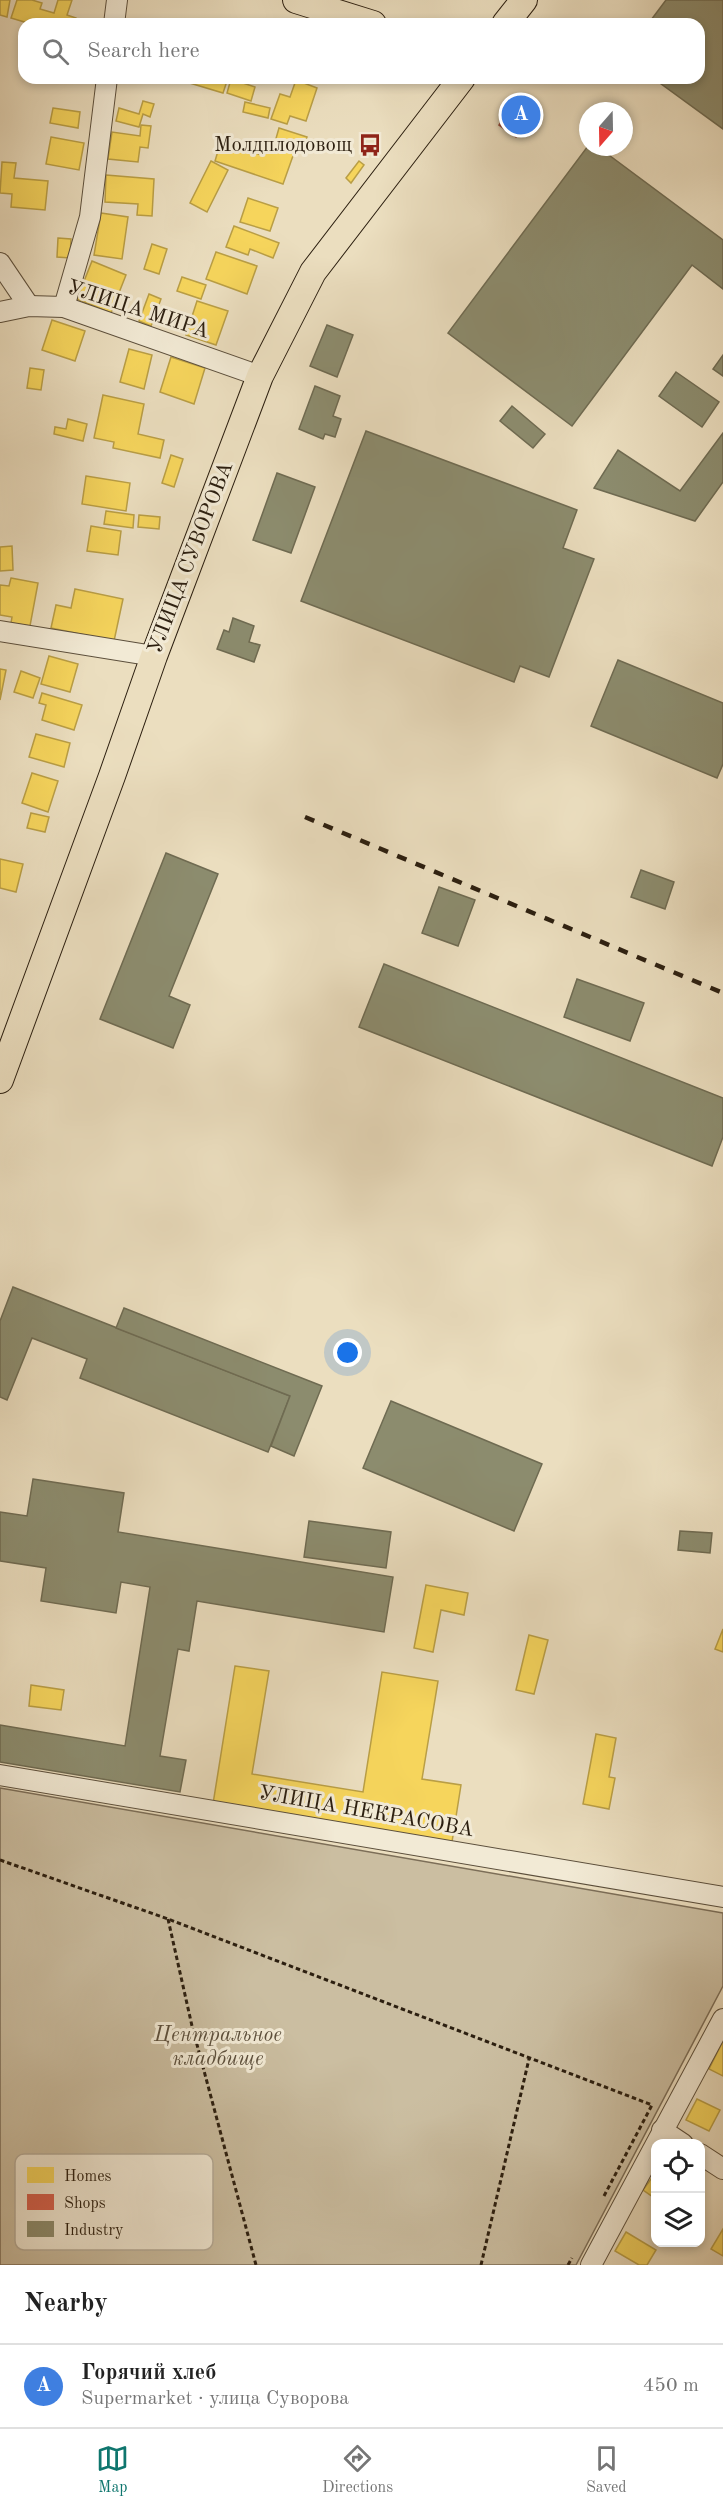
<!DOCTYPE html>
<html lang="en">
<head>
<meta charset="utf-8">
<style>
	:root { --surface:#fff; --page:#f2f2f2; --text:#222; --muted:#767676; --line:#e0e0e0; --accent:#0f766e }
	body { margin:0; font-family:"Old Standard TT",serif; background:var(--page); color:var(--text) }
	.controls { position:absolute; right:18px; bottom:18px; display:grid; overflow:hidden; border-radius:12px; box-shadow:0 3px 9px #0003 }
	.controls button { width:54px; height:54px; display:grid; place-items:center; padding:0; border:0; border-bottom:2px solid var(--line); background:var(--surface); color:var(--text); font:30px sans-serif }
	.compass { position:absolute; left:579px; top:102px; width:54px; height:54px; border-radius:50%; background:var(--surface); box-shadow:0 3px 9px #0003; rotate:200deg }
	.you { position:absolute; left:348px; top:1353px; width:21px; height:21px; margin:-15px; border:4px solid #fff; border-radius:50%; background:#1a73e8; box-shadow:0 0 0 9px #1a73e833 }
	.badge { display:grid; place-items:center; width:39px; height:39px; border-radius:50%; background:var(--accent); color:#fff; font-size:20px; font-weight:700 }
	.pin { position:absolute; translate:-50% -50%; border:3px solid #fff; box-shadow:0 2px 6px #0006 }
	.list { margin:0; padding:0; list-style:none }
	h2 { display:flex; justify-content:space-between; align-items:center; height:78px; margin:0; padding:0 24px; font-size:26px }
	h2 small { font-size:20px; font-weight:400; color:var(--muted) }
	.list li { display:grid; grid-template-columns:39px 1fr auto; gap:18px; align-items:center; box-sizing:border-box; height:84px; padding:0 24px; border-top:2px solid var(--line) }
	.list b { display:block; font-size:22px; white-space:nowrap }
	.list p { margin:0; font-size:20px; white-space:nowrap; color:var(--muted) }
	.list em { font-size:20px; font-style:normal; color:var(--muted) }
	.icon { flex:none; width:33px; height:33px; fill:none; stroke:currentColor; stroke-width:2; stroke-linecap:round; stroke-linejoin:round }
	.map { position:relative; flex:none; width:723px; height:2265px; overflow:hidden }
	.search { position:absolute; background:var(--surface); box-shadow:0 3px 9px #0003; left:18px; right:18px; top:18px; height:66px; display:flex; align-items:center; gap:15px; box-sizing:border-box; padding:0 21px; border-radius:18px; color:var(--muted); font-size:22px }
	.sheet { height:162px; background:var(--surface) }
	nav { display:flex; justify-content:space-around; align-items:center; box-sizing:border-box; height:84px; border-top:2px solid var(--line); background:var(--surface); font-size:16px; color:var(--muted) }
	nav a { display:grid; justify-items:center; gap:3px }
	nav .on { color:var(--accent) }
	.map>svg:first-child { display:block }
	.green { fill:#cbbea1; stroke:#7c6e58; stroke-width:1.5 }
	.homes { fill:#f6d55c; stroke:#b99e45; stroke-width:1.5 }
	.shops { fill:#d6604d; stroke:#a34c3b; stroke-width:1.5 }
	.industry { fill:#8c8c6e; stroke:#6f6b52; stroke-width:1.5 }
	.lines { fill:none; stroke-linecap:round; stroke-linejoin:round }
	.minor-casing { stroke:#5c4f3c; stroke-width:22 }
	.major-casing { stroke:#2c1f10; stroke-width:28 }
	.path { stroke:#2c1f10; stroke-width:3; stroke-dasharray:4.5 3; stroke-linecap:butt }
	.minor { stroke:#f2ead5; stroke-width:20 }
	.major { stroke:#ebdebf; stroke-width:26 }
	.rail { stroke:#2c1f10; stroke-width:4.5; stroke-dasharray:10 10; stroke-linecap:butt }
	.labels { text-anchor:middle; dominant-baseline:central; stroke-width:6; stroke-linejoin:round; paint-order:stroke }
	.poi-label { font-size:21px; fill:#2c1f10; stroke:#f2ead5; text-anchor:end }
	.street-label { font-size:21px; fill:#2c1f10; stroke:#f2ead5 }
	.park-label { font-size:21px; font-style:italic; fill:#5c4f3c; stroke:#f2ead5 }
	.key { fill:#f2ead5; stroke:#b7ad9a; stroke-width:1.5 }
	.key-label { font-size:16px; fill:#2c1f10 }
</style>
</head>
<body>
<div class="map">
<svg width="723" height="2265" viewBox="0 0 723 2265">
	<rect width="100%" height="100%" fill="#ebdebf"/>
	<filter id="stains"><feTurbulence type="fractalNoise" baseFrequency=".00333" numOctaves="4"/><feColorMatrix values="0 0 0 0 .2 0 0 0 0 .09 0 0 0 0 .02 0 0 0 .5 -.17"/></filter>
	<radialGradient id="worn" r=".72"><stop offset=".6" stop-color="#630" stop-opacity="0"/><stop offset="1" stop-color="#630" stop-opacity=".3"/></radialGradient>
	<path class="green" d="M0 1788 723 1913V1986L576 2265H0Z"/>
	<g class="homes">
		<path d="M0 0H10L7 17 0 15Z"/>
		<path d="M17 0H32L42 3 40 9 54 13 58 0H72L67 15 76 18 75 24H31L11 18Z"/>
		<path d="M173 78H228L223 93Z"/>
		<path d="M231 79 255 87 251 101 227 93Z"/>
		<path d="M296 80 317 88 306 121 290 116 287 124 271 119 280 94 290 97Z"/>
		<path d="M143 101 154 104 150 117 143 114 139 127 116 121 119 108 139 114Z"/>
		<path d="M245 102 270 108 268 118 243 112Z"/>
		<path d="M53 108 80 112 78 128 50 123Z"/>
		<path d="M141 125 151 126 148 148 140 147 138 162 108 159 112 132 140 136Z"/>
		<path d="M279 128 307 137 302 151 275 142Z"/>
		<path d="M51 137 84 143 79 170 46 164Z"/>
		<path d="M221 141 261 155 265 144 294 153 283 184 215 161Z"/>
		<path d="M211 161 228 170 207 212 190 203Z"/>
		<path d="M359 161 364 165 351 183 346 178Z"/>
		<path d="M2 162 16 163 14 178 48 181 45 210 11 207 12 194 0 193Z"/>
		<path d="M106 175 154 179 152 216 137 215 138 204 105 202Z"/>
		<path d="M248 198 278 208 270 231 240 222Z"/>
		<path d="M101 213 128 217 122 259 94 255Z"/>
		<path d="M234 226 279 243 273 258 250 249 248 255 226 247Z"/>
		<path d="M58 238 71 239 70 258 57 257Z"/>
		<path d="M152 244 167 249 159 274 144 269Z"/>
		<path d="M216 252 257 266 247 294 206 279Z"/>
		<path d="M92 261 126 275 111 313 77 299Z"/>
		<path d="M182 277 206 285 201 299 177 291Z"/>
		<path d="M149 294 161 299 151 326 139 321Z"/>
		<path d="M197 301 228 311 216 345 186 335Z"/>
		<path d="M52 320 85 331 75 361 42 350Z"/>
		<path d="M129 349 152 355 144 389 120 382Z"/>
		<path d="M171 357 205 368 194 404 160 392Z"/>
		<path d="M30 368 44 370 41 390 27 388Z"/>
		<path d="M103 395 144 404 138 434 164 440 160 458 113 448 114 442 94 438Z"/>
		<path d="M68 419 87 424 83 441 54 434 55 427 66 429Z"/>
		<path d="M171 455 183 459 174 487 162 483Z"/>
		<path d="M86 476 130 483 126 511 82 504Z"/>
		<path d="M106 511 134 515 133 528 104 524Z"/>
		<path d="M139 515 160 517 159 529 138 527Z"/>
		<path d="M91 526 121 531 118 555 87 551Z"/>
		<path d="M12 546 13 570 0 571V547Z"/>
		<path d="M11 578 38 583 30 626 11 623 12 617 0 615V585L9 586Z"/>
		<path d="M75 589 123 599 114 641 51 628 56 605 71 608Z"/>
		<path d="M49 656 78 664 70 692 41 684Z"/>
		<path d="M0 669 6 670 0 700Z"/>
		<path d="M21 671 40 678 33 698 14 692Z"/>
		<path d="M42 693 82 705 74 730 42 720 46 705 39 703Z"/>
		<path d="M36 734 70 743 64 767 29 757Z"/>
		<path d="M32 773 58 781 48 812 22 803Z"/>
		<path d="M31 813 49 817 45 832 27 828Z"/>
		<path d="M0 859 23 864 16 892 0 888Z"/>
		<path d="M426 1585 468 1593 464 1615 441 1610 433 1652 414 1648Z"/>
		<path d="M723 1629V1652L715 1649Z"/>
		<path d="M529 1635 548 1640 534 1694 516 1690Z"/>
		<path d="M235 1666 269 1671 252 1774 363 1792 382 1672 438 1681 422 1779 461 1785 452 1842 213 1804Z"/>
		<path d="M31 1685 64 1690 61 1710 29 1706Z"/>
		<path d="M596 1734 616 1738 609 1777 615 1778 609 1809 583 1804Z"/>
		<path d="M723 2041V2076L709 2069Z"/>
		<path d="M697 2099 720 2110 709 2131 686 2120Z"/>
		<path d="M656 2172V2199L643 2190Z"/>
		<path d="M723 2229V2256L711 2249Z"/>
		<path d="M626 2232 656 2250 647 2265H639L615 2251Z"/>
	</g>
	<path class="shops" d="M520 97 537 110 516 137 499 125Z"/>
	<g class="industry">
		<path d="M666 0H723V129L653 78H699V24H648Z"/>
		<path d="M588 146 598 147 723 240V289L692 265 572 426 448 333Z"/>
		<path d="M327 325 353 335 337 377 310 366Z"/>
		<path d="M723 355V376L713 369Z"/>
		<path d="M676 372 719 402 702 427 659 396Z"/>
		<path d="M315 386 340 396 333 416 341 419 335 437 325 434 323 439 299 429Z"/>
		<path d="M512 406 545 434 533 448 500 421Z"/>
		<path d="M366 431 577 510 563 548 594 559 549 677 520 666 514 682 301 601Z"/>
		<path d="M723 433V482L695 521 594 488 618 450 680 491Z"/>
		<path d="M277 473 315 487 291 553 253 540Z"/>
		<path d="M233 618 254 626 249 642 260 645 254 662 217 649 224 630 229 632Z"/>
		<path d="M618 660 723 703V764L717 778 591 726Z"/>
		<path d="M166 853 218 874 169 996 190 1005 173 1048 100 1019Z"/>
		<path d="M641 870 674 882 665 909 631 897Z"/>
		<path d="M439 887 475 900 458 946 422 933Z"/>
		<path d="M384 964 723 1098V1137L712 1166 359 1027Z"/>
		<path d="M577 979 644 1003 630 1041 564 1017Z"/>
		<path d="M13 1287 290 1396 268 1452 80 1378 87 1359 32 1338 7 1400 0 1397V1321Z"/>
		<path d="M124 1308 322 1386 294 1456 271 1446 290 1396 116 1328Z"/>
		<path d="M391 1401 542 1464 514 1531 363 1468Z"/>
		<path d="M33 1479 124 1493 118 1532 393 1577 384 1632 197 1601 189 1651 178 1649 160 1756 186 1760 180 1792 0 1762V1725L125 1746 150 1587 121 1582 116 1613 41 1601 46 1568 0 1561V1512L27 1516Z"/>
		<path d="M309 1521 391 1532 386 1568 304 1557Z"/>
		<path d="M680 1531 712 1533 710 1553 678 1550Z"/>
	</g>
	<g class="lines">
		<g class="minor-casing">
			<g id="minor">
				<path d="M114 24 117 0"/>
				<path d="M0 263 29 306"/>
				<path d="M64 307 90 217 107 78"/>
				<path d="M0 312 29 306 64 307 260 376"/>
				<path d="M0 631 154 656"/>
				<path d="M0 1775 723 1897"/>
				<path d="M662 2130 683 2144"/>
				<path d="M700 2154 723 2169"/>
				<path d="M591 2265 723 2019"/>
			</g>
		</g>
		<g class="major-casing">
			<g id="major">
				<path d="M296 0 373 24"/>
				<path d="M505 24 524 0"/>
				<path d="M0 1080 112 776 154 656 260 376 313 272 462 78"/>
			</g>
		</g>
		<g class="path">
			<path d="M0 1860 168 1919 652 2105 604 2196"/>
			<path d="M168 1919 192 2026 256 2265"/>
			<path d="M481 2265 529 2059"/>
			<path d="M568 2265 572 2258"/>
		</g>
		<use href="#minor" class="minor"/>
		<use href="#major" class="major"/>
		<path class="rail" d="M305 817 723 993"/>
	</g>
	<defs>
		<g id="bus-bare" transform="scale(1.8)"><path d="M-5-6H5V4H4V6H2V4H-2V6H-4V4H-5ZM-3.5-4V0h7V-4ZM-3.5 1.2v1.5H-2V1.2ZM2 1.2v1.5H3.5V1.2Z" fill="#8f2418" stroke="#f2ead5" stroke-width="2.5" paint-order="stroke"/></g>
	</defs>
	<g fill-rule="evenodd">
		<use href="#bus-bare" x="370" y="145"/>
	</g>
	<g class="labels">
		<g class="poi-label">
			<text x="352" y="145">Молдплодовощ</text>
		</g>
		<g class="street-label">
			<text transform="translate(138 310) rotate(18)">УЛИЦА МИРА</text>
			<text transform="translate(191 558) rotate(-69)">УЛИЦА СУВОРОВА</text>
			<text transform="translate(366 1812) rotate(10)">УЛИЦА НЕКРАСОВА</text>
		</g>
		<g class="park-label">
			<text x="218" y="2035">Центральное<tspan x="218" dy="24">кладбище</tspan></text>
		</g>
	</g>
	<rect x="15" y="2154" width="198" height="96" rx="9" class="key"/>
	<rect x="27" y="2167" width="27" height="16" fill="#f6d55c"/>
	<rect x="27" y="2194" width="27" height="16" fill="#d6604d"/>
	<rect x="27" y="2221" width="27" height="16" fill="#8c8c6e"/>
	<g class="key-label">
		<text x="64" y="2181">Homes</text>
		<text x="64" y="2208">Shops</text>
		<text x="64" y="2235">Industry</text>
	</g>
	<rect width="100%" height="100%" filter="url(#stains)"/>
	<rect width="100%" height="100%" fill="url(#worn)"/>
</svg>
<div class="controls">
<button><svg class="icon" aria-label="locate" viewBox="0 0 24 24"><circle cx="12" cy="12" r="6"/><path d="M12 2v4M12 18v4M2 12h4M18 12h4"/></svg></button>
<button><svg class="icon" aria-label="layers" viewBox="0 0 24 24"><path d="M12 4l9 5-9 5-9-5zM3 14l9 5 9-5"/></svg></button>
</div>
<svg class="compass" viewBox="-18 -18 36 36"><path d="M0-13l5 13h-10z" fill="#e53935"/><path d="M0 13l5-13h-10z" fill="#767676"/></svg>
<div class="you"></div>
<div class="pin badge" style="left:521px;top:115px;background:#3f7fe0">A</div>
<div class="search"><svg class="icon" aria-label="search" viewBox="0 0 24 24"><circle cx="10" cy="10" r="6"/><path d="M15 15l6 6"/></svg>Search here</div>
</div>
<section class="sheet">
<h2>Nearby<small></small></h2>
<ul class="list">
<li><span class="badge" style="background:#3f7fe0">A</span><div><b>Горячий хлеб</b><p>Supermarket · улица Суворова</p></div><em>450 m</em></li>
</ul>
</section>
<nav>
<a class="on"><svg class="icon" aria-label="map" viewBox="0 0 24 24"><path d="M3 6l6-2 6 2 6-2v14l-6 2-6-2-6 2zM9 4v14M15 6v14"/></svg>Map</a>
<a><svg class="icon" aria-label="directions" viewBox="0 0 24 24"><path d="M12 3l9 9-9 9-9-9zM9 14v-3h6M13 9l2 2-2 2"/></svg>Directions</a>
<a><svg class="icon" aria-label="saved" viewBox="0 0 24 24"><path d="M7 4h10v16l-5-4-5 4z"/></svg>Saved</a>
</nav>
</body>
</html>
